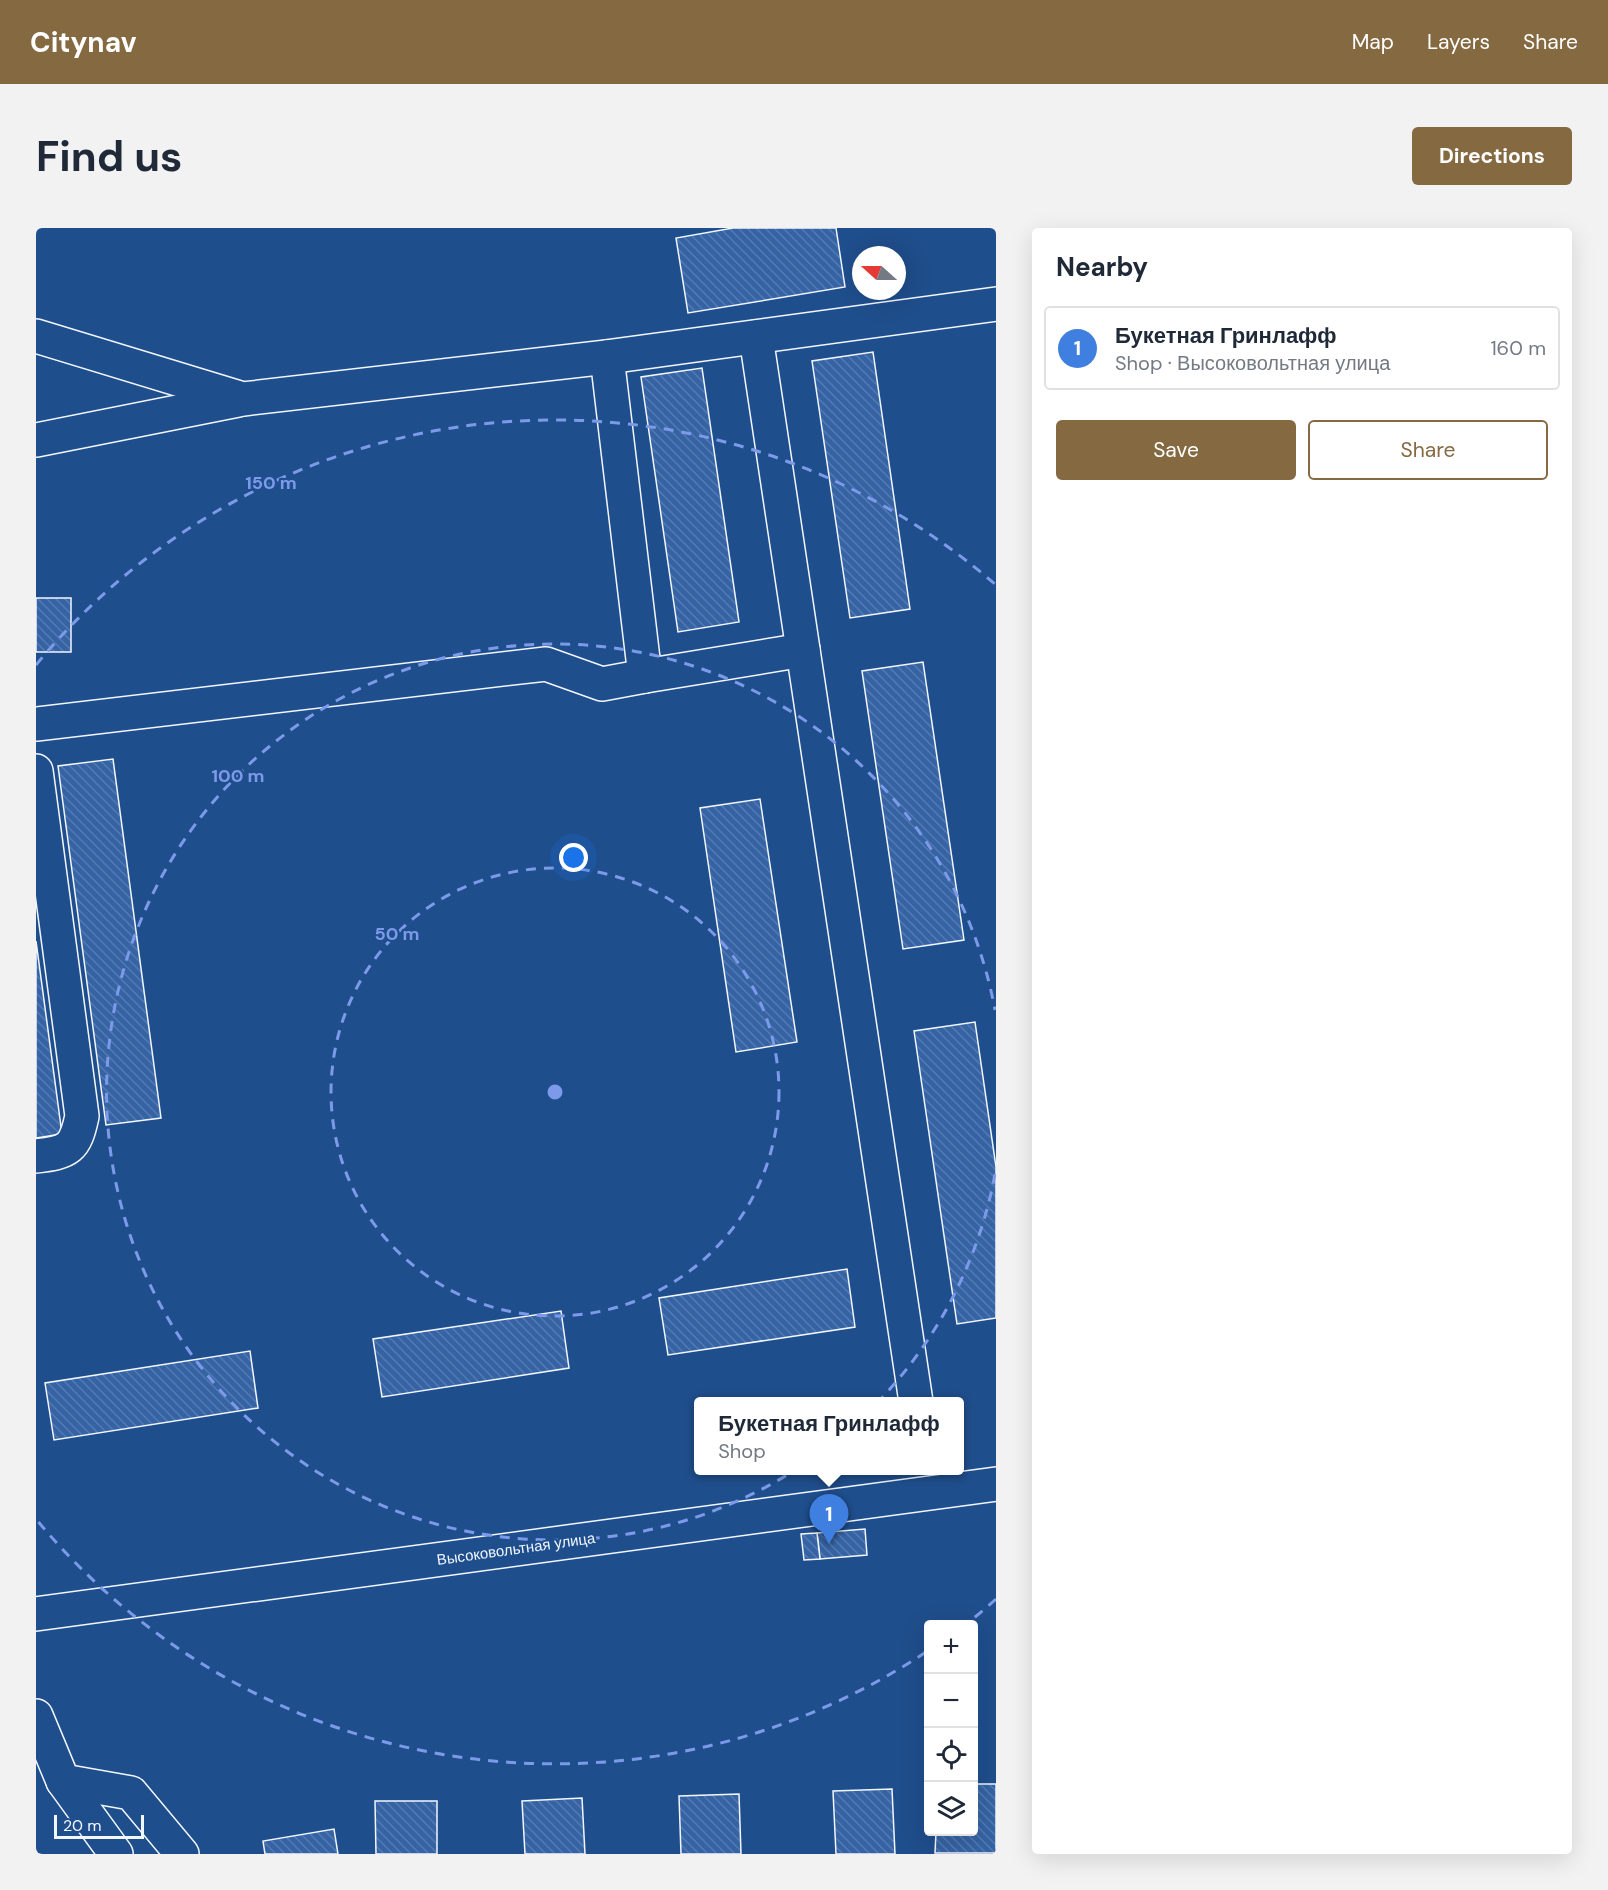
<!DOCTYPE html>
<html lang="en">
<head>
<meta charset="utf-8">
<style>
	:root { --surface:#fff; --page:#f2f2f3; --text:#1f2937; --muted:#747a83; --line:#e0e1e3; --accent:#846941 }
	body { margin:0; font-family:"DM Sans",sans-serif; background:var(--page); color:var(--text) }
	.controls { position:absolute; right:18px; bottom:18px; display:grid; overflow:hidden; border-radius:6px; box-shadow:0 6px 24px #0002 }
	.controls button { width:54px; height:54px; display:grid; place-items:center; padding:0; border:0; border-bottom:2px solid var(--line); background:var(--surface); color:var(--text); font:30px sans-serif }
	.compass { position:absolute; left:816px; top:18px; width:54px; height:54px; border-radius:50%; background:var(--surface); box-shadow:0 6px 24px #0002; rotate:291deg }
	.scale { position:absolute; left:18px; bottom:15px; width:90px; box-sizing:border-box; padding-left:6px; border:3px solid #f2f6ff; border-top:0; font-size:16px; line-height:21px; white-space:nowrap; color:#f2f6ff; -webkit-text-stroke:4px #1f4e8c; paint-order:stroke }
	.you { position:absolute; left:538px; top:630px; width:21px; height:21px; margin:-15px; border:4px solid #fff; border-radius:50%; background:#1a73e8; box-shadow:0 0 0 9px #1a73e833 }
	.badge { display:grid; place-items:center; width:39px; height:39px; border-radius:50%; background:var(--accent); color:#fff; font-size:20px; font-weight:700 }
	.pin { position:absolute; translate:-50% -50px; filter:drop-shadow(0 2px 3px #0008) }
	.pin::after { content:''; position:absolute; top:32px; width:21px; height:18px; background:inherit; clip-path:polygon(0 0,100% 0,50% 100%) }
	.popup { position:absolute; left:658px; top:1169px; width:270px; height:78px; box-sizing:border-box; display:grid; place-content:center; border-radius:6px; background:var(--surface); filter:drop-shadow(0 2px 4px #0005); font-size:20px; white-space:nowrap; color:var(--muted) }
	.popup b { font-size:22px; color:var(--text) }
	.popup::after { content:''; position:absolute; left:50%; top:100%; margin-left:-12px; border:12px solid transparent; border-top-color:var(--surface) }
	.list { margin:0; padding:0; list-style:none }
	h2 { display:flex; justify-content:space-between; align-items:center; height:78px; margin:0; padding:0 24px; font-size:26px }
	h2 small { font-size:20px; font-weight:400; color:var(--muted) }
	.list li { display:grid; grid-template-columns:39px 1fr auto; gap:18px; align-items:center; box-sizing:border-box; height:84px; margin:0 12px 12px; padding:0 12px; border:2px solid var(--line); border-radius:6px }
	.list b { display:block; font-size:22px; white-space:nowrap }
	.list p { margin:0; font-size:20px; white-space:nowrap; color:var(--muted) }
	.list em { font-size:20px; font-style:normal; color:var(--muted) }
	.actions { display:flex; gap:12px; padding:18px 24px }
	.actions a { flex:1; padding:14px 0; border:2px solid var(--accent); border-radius:6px; text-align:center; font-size:21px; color:var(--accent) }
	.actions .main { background:var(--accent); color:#fff }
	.icon { flex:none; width:33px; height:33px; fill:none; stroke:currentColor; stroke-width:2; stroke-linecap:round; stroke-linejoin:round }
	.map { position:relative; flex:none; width:960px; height:1626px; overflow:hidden; border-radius:6px }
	header { display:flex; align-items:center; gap:36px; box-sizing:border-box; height:84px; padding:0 30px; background:var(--accent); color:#fff }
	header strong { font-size:28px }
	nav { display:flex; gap:33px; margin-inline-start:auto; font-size:21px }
	.intro { display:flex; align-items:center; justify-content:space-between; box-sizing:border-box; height:144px; padding:0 36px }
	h1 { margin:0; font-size:42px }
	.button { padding:15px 27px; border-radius:6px; background:var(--accent); color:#fff; font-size:21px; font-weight:700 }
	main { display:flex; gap:36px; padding:0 36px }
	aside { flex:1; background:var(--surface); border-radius:6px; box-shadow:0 6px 24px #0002 }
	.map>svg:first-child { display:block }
	.building { fill:url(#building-back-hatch); stroke:#f2f6ff; stroke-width:1.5 }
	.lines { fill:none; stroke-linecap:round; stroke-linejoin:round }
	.minor-casing { stroke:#f2f6ff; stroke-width:36 }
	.minor { stroke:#1f4e8c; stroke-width:33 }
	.ring { fill:none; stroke:#7d9aea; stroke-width:3; stroke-dasharray:10 8 }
	.labels { text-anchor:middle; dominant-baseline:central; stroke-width:4.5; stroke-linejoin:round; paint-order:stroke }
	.street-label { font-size:15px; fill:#f2f6ff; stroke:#1f4e8c }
	.centre { fill:#7d9aea; stroke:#1f4e8c; stroke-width:3 }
	.ring-label { font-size:18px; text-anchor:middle; font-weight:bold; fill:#7d9aea; stroke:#1f4e8c; stroke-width:4.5; stroke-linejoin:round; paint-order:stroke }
</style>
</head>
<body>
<header>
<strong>Citynav</strong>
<nav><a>Map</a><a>Layers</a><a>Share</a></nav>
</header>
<div class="intro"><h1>Find us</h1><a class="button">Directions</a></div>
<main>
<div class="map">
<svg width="960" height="1626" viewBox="0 0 960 1626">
	<defs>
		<pattern id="building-back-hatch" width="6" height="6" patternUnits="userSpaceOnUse" patternTransform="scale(1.5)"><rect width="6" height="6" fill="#3563a3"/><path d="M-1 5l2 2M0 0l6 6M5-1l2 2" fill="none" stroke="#537ab1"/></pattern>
	</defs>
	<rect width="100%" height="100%" fill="#1f4e8c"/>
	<g class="building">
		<path d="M697 0H800L809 59 652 85 640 10Z"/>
		<path d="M837 124 874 381 814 390 776 133Z"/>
		<path d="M666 140 703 394 642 404 605 149Z"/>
		<rect x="0" y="370" width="35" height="54"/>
		<path d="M887 434 928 712 867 721 826 443Z"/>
		<path d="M77 531 125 890 70 897 22 538Z"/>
		<path d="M724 571 761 814 700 824 664 580Z"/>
		<path d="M0 713 26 906 0 910Z"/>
		<path d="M939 794 960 939V1090L921 1096 878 803Z"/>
		<path d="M811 1041 819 1099 632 1127 623 1070Z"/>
		<path d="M525 1083 533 1140 346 1169 337 1111Z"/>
		<path d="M214 1123 222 1180 18 1212 9 1155Z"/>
		<path d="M829 1301 831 1327 784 1331 781 1305Z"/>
		<path d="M781 1305 784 1331 768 1332 765 1306Z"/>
		<path d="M938 1556H960V1625H899L900 1604H938Z"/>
		<path d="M856 1561 859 1626H800L797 1563Z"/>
		<path d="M703 1566 705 1626H645L643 1568Z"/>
		<path d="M546 1570 549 1626H489L486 1573Z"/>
		<path d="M339 1573H401V1626H340Z"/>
		<path d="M298 1601 302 1626H229L227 1613Z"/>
	</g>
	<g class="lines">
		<g class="minor-casing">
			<g id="minor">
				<path d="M0 108 207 171 571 129 960 76"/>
				<path d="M720 109 880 1174"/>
				<path d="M0 212 202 172"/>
				<path d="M609 448 767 422"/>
				<path d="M0 496 510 436 566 456 609 448 571 129"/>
				<path d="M0 543 46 888C39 921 33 924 0 928"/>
				<path d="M0 1386 960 1256"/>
				<path d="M0 1488 27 1553 95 1565 146 1626"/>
				<path d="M27 1553 80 1626"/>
			</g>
		</g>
		<use href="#minor" class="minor"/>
	</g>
	<g class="ring">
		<circle cx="519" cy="864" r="224"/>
		<path d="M959 946A448 448 0 1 1 959 782"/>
		<path d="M960 1371A672 672 0 0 1 933 1394M890 1424A672 672 0 0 1 0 1291M0 437A672 672 0 0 1 960 357"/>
	</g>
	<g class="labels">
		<g class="street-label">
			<text transform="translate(480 1321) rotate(-8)">Высоковольтная улица</text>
		</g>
	</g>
	<circle cx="519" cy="864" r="9" class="centre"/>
	<g class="ring-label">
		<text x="235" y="261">150 m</text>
		<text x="202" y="554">100 m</text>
		<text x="361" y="712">50 m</text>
	</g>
</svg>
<div class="controls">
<button>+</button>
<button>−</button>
<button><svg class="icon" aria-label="locate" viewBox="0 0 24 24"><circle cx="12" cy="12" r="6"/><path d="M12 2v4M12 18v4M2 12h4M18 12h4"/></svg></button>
<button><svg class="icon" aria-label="layers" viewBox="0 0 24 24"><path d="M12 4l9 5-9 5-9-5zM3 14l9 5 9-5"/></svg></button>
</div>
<svg class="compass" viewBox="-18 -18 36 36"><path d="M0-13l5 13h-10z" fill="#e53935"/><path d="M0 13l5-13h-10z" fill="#747a83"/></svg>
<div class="scale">20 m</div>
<div class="you"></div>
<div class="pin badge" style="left:793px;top:1316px;background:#3f7fe0">1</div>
<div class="popup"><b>Букетная Гринлафф</b>Shop</div>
</div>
<aside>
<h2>Nearby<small></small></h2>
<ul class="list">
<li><span class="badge" style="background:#3f7fe0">1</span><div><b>Букетная Гринлафф</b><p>Shop · Высоковольтная улица</p></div><em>160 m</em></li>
</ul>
<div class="actions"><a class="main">Save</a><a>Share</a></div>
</aside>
</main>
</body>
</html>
